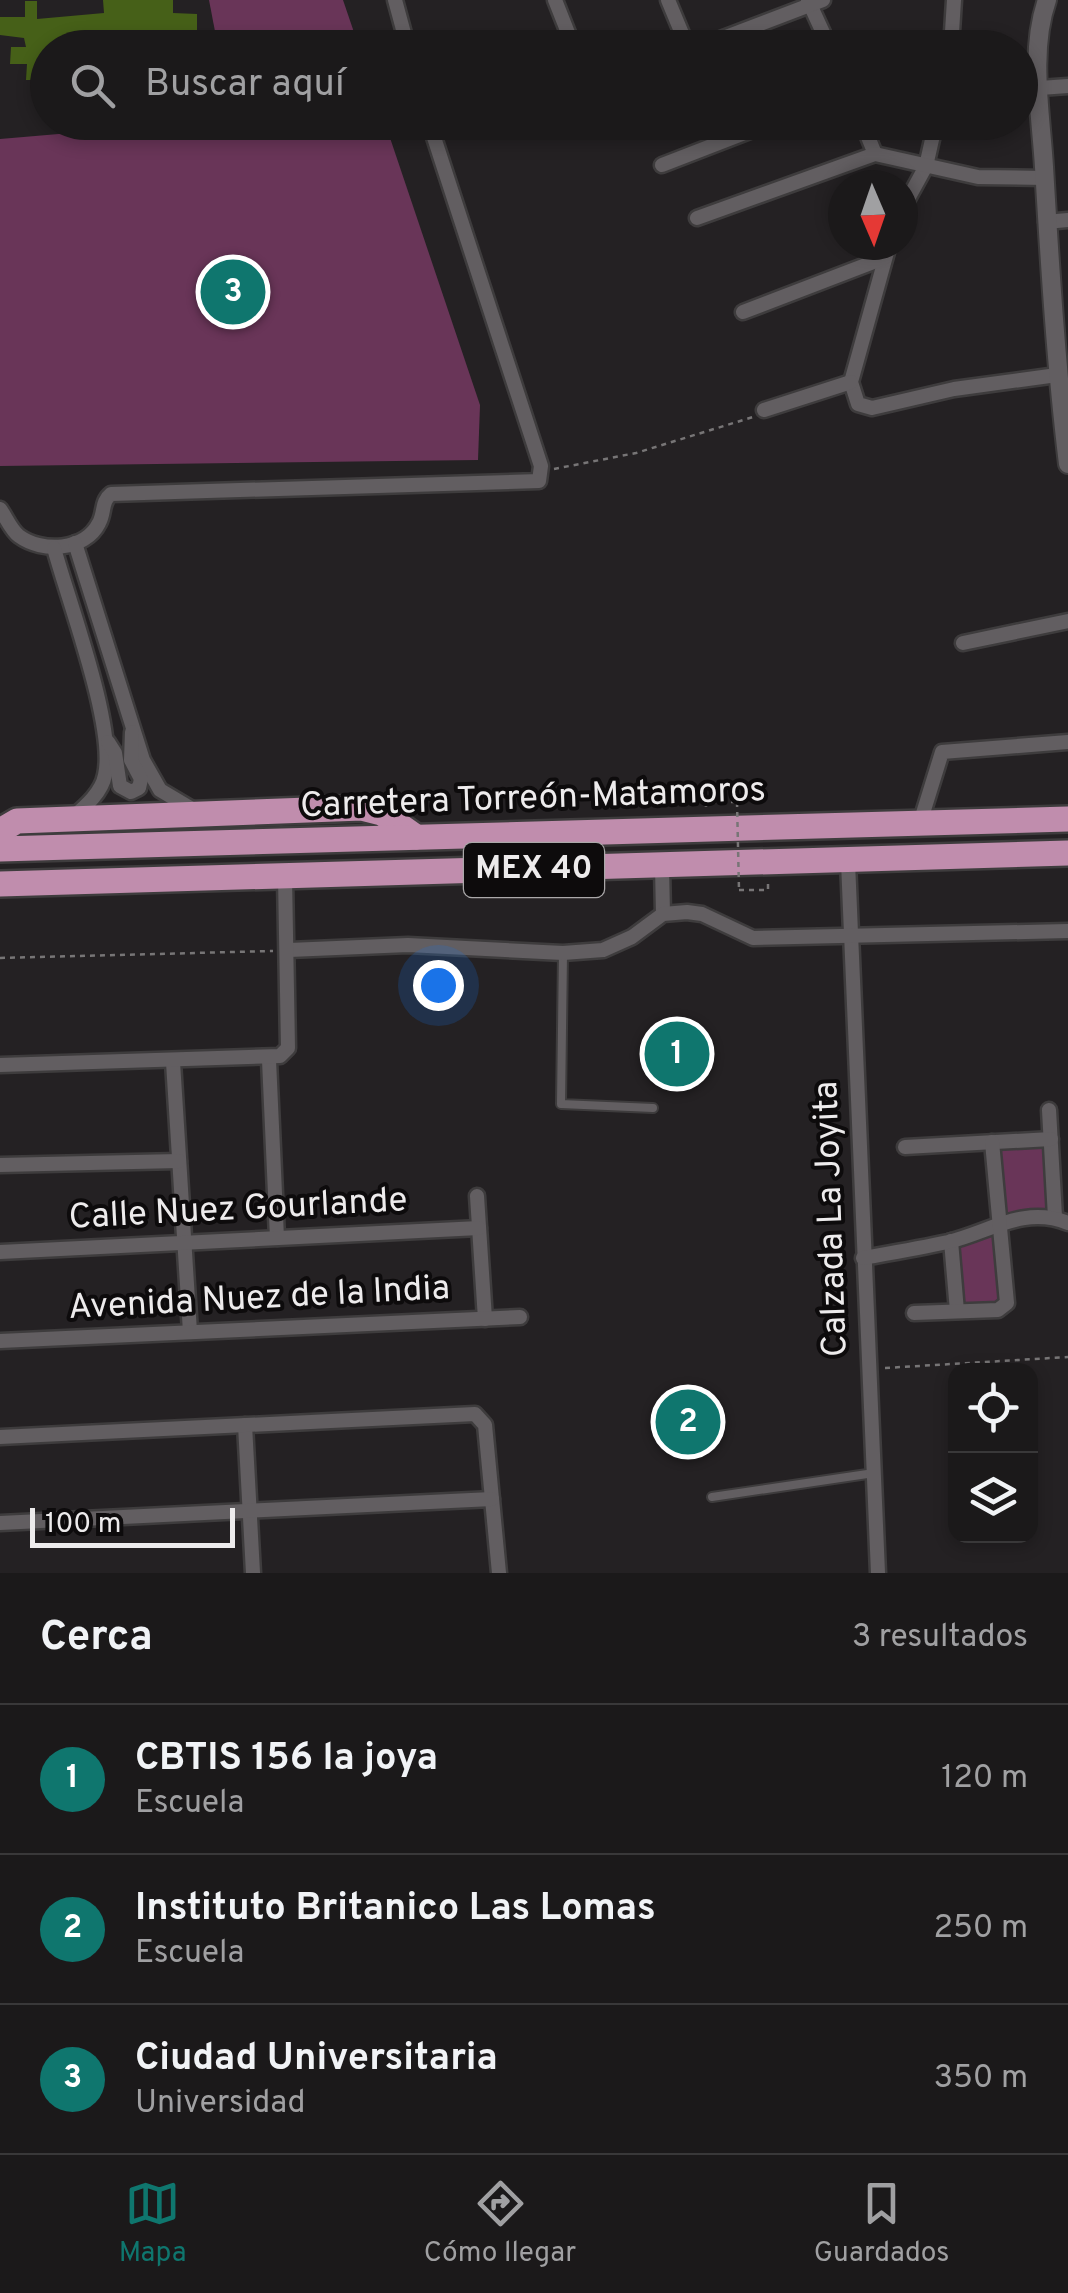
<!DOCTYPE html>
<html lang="es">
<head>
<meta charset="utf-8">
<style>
	:root { --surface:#1b191a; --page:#282627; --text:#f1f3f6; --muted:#a0a0a2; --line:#393839; --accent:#0f766e }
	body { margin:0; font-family:Overpass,sans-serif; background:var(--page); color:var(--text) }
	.controls { position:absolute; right:30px; bottom:30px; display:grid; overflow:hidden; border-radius:20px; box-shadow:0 5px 15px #0003 }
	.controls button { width:90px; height:90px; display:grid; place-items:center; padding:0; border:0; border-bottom:2px solid var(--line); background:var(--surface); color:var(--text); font:50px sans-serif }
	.compass { position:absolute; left:828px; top:170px; width:90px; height:90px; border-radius:50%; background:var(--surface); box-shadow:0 5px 15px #0003; rotate:178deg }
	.scale { position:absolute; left:30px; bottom:25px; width:205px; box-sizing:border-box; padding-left:10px; border:5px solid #edebec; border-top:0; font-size:28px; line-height:35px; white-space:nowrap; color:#edebec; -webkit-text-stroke:8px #0d0b0c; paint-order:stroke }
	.you { position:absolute; left:438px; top:985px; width:35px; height:35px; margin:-25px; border:8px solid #fff; border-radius:50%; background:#1a73e8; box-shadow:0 0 0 15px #1a73e833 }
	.badge { display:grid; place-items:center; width:65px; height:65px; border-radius:50%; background:var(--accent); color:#fff; font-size:32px; font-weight:700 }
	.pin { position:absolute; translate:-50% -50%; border:5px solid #fff; box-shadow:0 2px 10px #0006 }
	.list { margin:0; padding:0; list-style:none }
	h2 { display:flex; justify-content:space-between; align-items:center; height:130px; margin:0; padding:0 40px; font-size:42px }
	h2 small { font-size:32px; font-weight:400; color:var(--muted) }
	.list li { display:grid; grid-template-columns:65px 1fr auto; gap:30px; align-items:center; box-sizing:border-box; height:150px; padding:0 40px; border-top:2px solid var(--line) }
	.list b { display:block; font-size:38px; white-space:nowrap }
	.list p { margin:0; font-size:32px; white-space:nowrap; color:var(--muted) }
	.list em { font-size:32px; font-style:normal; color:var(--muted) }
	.icon { flex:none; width:55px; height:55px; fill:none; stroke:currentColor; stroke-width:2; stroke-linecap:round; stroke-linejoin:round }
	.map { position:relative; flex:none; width:1068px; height:1573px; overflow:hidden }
	.search { position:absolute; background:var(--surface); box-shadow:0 5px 15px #0003; left:30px; right:30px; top:30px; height:110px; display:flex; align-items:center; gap:25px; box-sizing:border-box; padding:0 35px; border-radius:55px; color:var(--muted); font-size:38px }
	.sheet { height:580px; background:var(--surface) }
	nav { display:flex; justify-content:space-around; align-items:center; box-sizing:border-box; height:140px; border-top:2px solid var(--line); background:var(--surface); font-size:28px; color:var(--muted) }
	nav a { display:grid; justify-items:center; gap:5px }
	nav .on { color:var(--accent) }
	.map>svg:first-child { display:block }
	.green { fill:#693558 }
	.building { fill:#466018 }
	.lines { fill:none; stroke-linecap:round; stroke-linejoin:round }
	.service-casing { stroke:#3e3c3d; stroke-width:12 }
	.minor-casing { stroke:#3e3c3d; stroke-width:19 }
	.tertiary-casing { stroke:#3e3c3d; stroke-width:22 }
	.trunk-casing { stroke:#3e3c3d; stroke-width:30 }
	.path { stroke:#777576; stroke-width:2.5; stroke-dasharray:5 5; stroke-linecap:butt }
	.service { stroke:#625e61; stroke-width:8 }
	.minor { stroke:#625e61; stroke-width:14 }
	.tertiary { stroke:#625e61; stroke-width:18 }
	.trunk { stroke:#c08dad; stroke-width:25 }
	.path-bridge { stroke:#777576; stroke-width:2.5; stroke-dasharray:5 5; stroke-linecap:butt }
	.labels { text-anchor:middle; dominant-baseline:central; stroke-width:8; stroke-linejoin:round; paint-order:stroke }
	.shield { fill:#0d0b0c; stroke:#aaa8a9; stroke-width:2.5 }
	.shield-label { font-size:32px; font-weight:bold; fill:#edebec }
	.street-label { font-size:35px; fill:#edebec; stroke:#0d0b0c }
</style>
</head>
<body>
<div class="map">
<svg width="1068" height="1573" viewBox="0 0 1068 1573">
	<rect width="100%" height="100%" fill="#242123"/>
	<g class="green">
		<path d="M209 0H343L359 47H218Z"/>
		<path d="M199 122 385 123 480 405 478 460 0 466V139Z"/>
		<path d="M1049 1142 1053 1215 1002 1221 994 1145Z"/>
		<path d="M998 1229 1002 1306 960 1310 954 1243Z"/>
	</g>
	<path class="building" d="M103 0H173V13L197 14V32L158 37V48H48V70H37L38 80H26L27 64H10L11 47H26L24 38 0 35V17H25V1H37V19L104 13Z"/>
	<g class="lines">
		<g class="service-casing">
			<g id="service">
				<path d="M563 953 561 1104 653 1108"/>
				<path d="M712 1497 874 1473"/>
			</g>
		</g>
		<g class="minor-casing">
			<g id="minor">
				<path d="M395 0 408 48"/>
				<path d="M555 0 574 48"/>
				<path d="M668 0 688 48"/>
				<path d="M808 0 830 48"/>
				<path d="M697 48 823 0"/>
				<path d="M951 48 954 0"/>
				<path d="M1040 88 1068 86"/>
				<path d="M862 122 875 154"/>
				<path d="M662 165 773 122"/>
				<path d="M903 208 926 166 936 122"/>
				<path d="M697 218 875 154 978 177 1045 178"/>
				<path d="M1046 222 1068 220"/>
				<path d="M889 245 851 382 858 404 872 408 954 389 1057 375"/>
				<path d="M743 312 884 258"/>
				<path d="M764 410 851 382"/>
				<path d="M0 509C6 517 11 530 19 536 42 553 85 551 99 523 105 512 101 502 111 494L539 481 541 466 429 122"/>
				<path d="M75 543 143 760 160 790 192 809"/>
				<path d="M54 548C68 600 116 727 105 775 102 792 86 806 73 817"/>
				<path d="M963 643 1068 621"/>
				<path d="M108 742 115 753 120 786 131 792 139 788 141 779 131 760 132 732"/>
				<path d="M920 823 942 752 1068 742"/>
				<path d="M848 862 878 1573"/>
				<path d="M662 867 663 914"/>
				<path d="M289 950 408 945 563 953 603 950 632 937 663 914 687 912 702 914 753 938 1068 931"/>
				<path d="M269 1060 277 1238"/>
				<path d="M173 1062 190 1332"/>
				<path d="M0 1065 280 1056 288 1048 285 877"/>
				<path d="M1049 1110 1055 1217"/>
				<path d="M905 1147 1051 1139"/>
				<path d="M0 1165 179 1161"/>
				<path d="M477 1196 485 1319"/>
				<path d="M951 1241 957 1311"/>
				<path d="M0 1252 479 1228"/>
				<path d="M863 1258C891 1253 920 1248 948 1242 990 1232 1024 1205 1068 1223"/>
				<path d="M914 1313 998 1310 1007 1303 992 1142"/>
				<path d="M0 1341 520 1317"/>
				<path d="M245 1425 253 1573"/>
				<path d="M0 1437 475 1414 485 1425 499 1573"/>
				<path d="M0 1523 492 1499"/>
			</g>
		</g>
		<g class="tertiary-casing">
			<path id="tertiary" d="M1047 0C1029 51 1041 115 1044 167 1050 267 1056 365 1068 464"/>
		</g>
		<g class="trunk-casing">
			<g id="trunk">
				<path d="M0 831 17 821 362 808 382 813 416 837"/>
				<path d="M0 849 1068 819"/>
				<path d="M0 884 1068 853"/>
			</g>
		</g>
		<g class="path">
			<path d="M485 124 489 122"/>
			<path d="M554 469 636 453 753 417"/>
			<path d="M706 807V802H737"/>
			<path d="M739 890H768V880"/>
			<path d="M0 958 273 951"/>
			<path d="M885 1368 1068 1357"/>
		</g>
		<use href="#service" class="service"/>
		<use href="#minor" class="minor"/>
		<use href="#tertiary" class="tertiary"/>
		<use href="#trunk" class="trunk"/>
		<path class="path-bridge" d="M737 802 739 890"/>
	</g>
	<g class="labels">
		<rect class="shield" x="464" y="843" width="140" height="54" rx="8"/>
		<g class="shield-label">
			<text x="534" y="870">MEX 40</text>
		</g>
		<g class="street-label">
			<text transform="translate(533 799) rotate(-2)">Carretera Torreón-Matamoros</text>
			<text transform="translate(238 1210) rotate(-3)">Calle Nuez Gourlande</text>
			<text transform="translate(832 1219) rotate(-92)">Calzada La Joyita</text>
			<text transform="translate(259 1299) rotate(-3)">Avenida Nuez de la India</text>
		</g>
	</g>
</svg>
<div class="controls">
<button><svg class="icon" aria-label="locate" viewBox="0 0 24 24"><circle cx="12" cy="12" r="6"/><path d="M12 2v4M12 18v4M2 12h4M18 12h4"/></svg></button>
<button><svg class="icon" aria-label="layers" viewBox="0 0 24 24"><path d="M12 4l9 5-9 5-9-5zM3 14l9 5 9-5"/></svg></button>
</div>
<svg class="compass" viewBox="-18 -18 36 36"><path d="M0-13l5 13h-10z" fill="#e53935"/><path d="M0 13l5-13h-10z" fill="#a0a0a2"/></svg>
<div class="scale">100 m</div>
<div class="you"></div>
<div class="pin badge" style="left:677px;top:1054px">1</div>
<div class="pin badge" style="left:688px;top:1422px">2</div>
<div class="pin badge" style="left:233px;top:292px">3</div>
<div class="search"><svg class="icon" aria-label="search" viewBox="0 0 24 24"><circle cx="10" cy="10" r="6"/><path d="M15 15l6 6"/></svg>Buscar aquí</div>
</div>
<section class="sheet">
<h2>Cerca<small>3 resultados</small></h2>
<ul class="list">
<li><span class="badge">1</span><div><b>CBTIS 156 la joya</b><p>Escuela</p></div><em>120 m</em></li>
<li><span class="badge">2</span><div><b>Instituto Britanico Las Lomas</b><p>Escuela</p></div><em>250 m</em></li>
<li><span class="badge">3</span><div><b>Ciudad Universitaria</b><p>Universidad</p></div><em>350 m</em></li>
</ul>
</section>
<nav>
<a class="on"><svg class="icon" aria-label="map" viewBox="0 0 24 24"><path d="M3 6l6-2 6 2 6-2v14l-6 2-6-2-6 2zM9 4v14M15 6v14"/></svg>Mapa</a>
<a><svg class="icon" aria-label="directions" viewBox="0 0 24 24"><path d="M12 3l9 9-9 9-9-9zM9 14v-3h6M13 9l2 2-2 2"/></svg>Cómo llegar</a>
<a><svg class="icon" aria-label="saved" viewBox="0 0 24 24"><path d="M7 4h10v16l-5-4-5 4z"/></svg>Guardados</a>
</nav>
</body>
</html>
